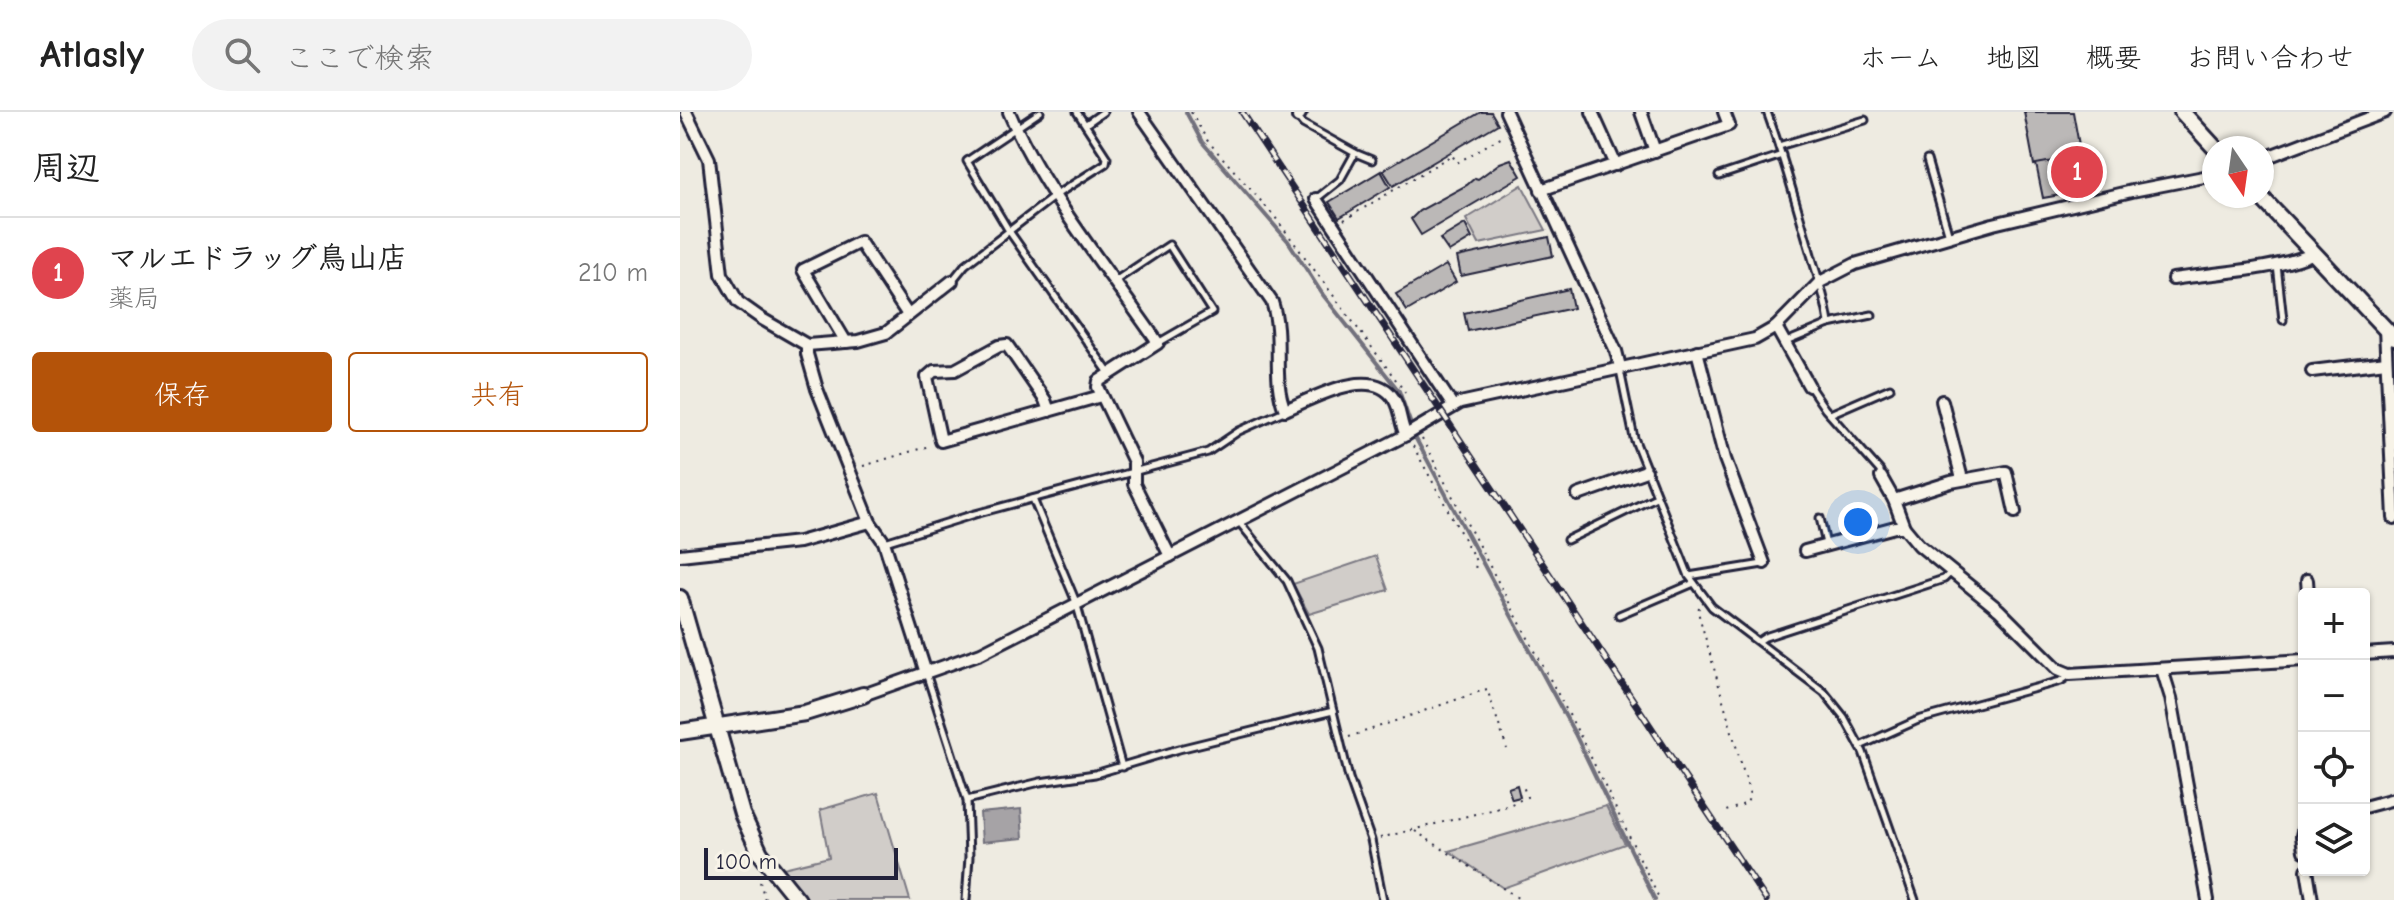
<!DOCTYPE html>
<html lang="ja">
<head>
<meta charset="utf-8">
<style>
	:root { --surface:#fff; --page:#f2f2f2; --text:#222; --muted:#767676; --line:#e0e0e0; --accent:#b45309 }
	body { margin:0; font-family:"Comic Neue","Klee One",sans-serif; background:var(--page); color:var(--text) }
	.controls { position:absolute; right:24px; bottom:24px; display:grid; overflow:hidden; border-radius:8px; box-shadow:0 2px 6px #0004 }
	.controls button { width:72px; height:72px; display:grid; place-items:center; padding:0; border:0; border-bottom:2px solid var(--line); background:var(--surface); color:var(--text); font:40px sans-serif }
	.compass { position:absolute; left:1522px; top:24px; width:72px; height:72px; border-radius:50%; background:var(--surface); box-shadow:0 2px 6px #0004; rotate:167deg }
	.scale { position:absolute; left:24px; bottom:20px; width:194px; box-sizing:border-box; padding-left:8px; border:4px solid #22223b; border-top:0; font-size:22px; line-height:28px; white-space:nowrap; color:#22223b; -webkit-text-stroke:6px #f7f3e8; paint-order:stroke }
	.you { position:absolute; left:1178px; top:410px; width:28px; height:28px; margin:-20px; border:6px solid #fff; border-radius:50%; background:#1a73e8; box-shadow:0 0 0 12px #1a73e833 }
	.badge { display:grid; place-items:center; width:52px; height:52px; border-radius:50%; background:var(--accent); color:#fff; font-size:26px; font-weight:700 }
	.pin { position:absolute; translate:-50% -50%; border:4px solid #fff; box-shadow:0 2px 8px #0006 }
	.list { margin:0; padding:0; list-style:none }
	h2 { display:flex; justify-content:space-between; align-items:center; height:104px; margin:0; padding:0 32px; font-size:34px }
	h2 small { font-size:26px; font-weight:400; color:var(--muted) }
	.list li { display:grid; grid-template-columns:52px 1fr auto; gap:24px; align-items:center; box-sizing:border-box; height:112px; padding:0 32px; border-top:2px solid var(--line) }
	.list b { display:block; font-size:30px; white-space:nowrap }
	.list p { margin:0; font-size:26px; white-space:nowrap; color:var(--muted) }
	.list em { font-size:26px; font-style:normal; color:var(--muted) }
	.actions { display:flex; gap:16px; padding:24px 32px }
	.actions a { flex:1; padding:18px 0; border:2px solid var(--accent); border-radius:8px; text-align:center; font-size:28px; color:var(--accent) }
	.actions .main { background:var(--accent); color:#fff }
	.icon { flex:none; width:44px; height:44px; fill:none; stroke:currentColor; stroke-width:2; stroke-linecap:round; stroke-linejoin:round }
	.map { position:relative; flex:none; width:1714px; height:788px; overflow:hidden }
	header { display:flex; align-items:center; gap:48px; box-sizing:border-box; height:112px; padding:0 40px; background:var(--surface); border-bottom:2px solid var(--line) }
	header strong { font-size:38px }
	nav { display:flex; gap:44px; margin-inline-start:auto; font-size:28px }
	.search { width:560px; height:72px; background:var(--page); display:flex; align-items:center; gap:20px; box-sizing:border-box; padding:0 28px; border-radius:44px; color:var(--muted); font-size:30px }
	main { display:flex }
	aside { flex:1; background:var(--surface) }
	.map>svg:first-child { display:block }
	.green { fill:#d1cdc9; stroke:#7a7882; stroke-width:2 }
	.water { fill:#a6a3a6; stroke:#716f7b; stroke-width:2 }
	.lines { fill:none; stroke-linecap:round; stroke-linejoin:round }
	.stream { stroke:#716f7b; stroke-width:4 }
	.building { fill:#bbb8b7; stroke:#22223b; stroke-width:2 }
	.service-casing { stroke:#22223b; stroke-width:11 }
	.minor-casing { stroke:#22223b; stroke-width:16 }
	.tertiary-casing { stroke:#22223b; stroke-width:20 }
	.path { stroke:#22223b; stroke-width:2; stroke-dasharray:2 6; stroke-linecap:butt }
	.service { stroke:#f7f3e8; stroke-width:5 }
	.minor { stroke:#f7f3e8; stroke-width:10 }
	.tertiary { stroke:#f7f3e8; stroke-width:14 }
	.rail-casing { stroke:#22223b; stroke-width:7 }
	.rail { stroke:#f7f3e8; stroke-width:4; stroke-dasharray:12; stroke-linecap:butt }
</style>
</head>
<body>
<header>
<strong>Atlasly</strong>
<div class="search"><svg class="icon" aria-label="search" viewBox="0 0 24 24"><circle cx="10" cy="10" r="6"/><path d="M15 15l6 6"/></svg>ここで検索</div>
<nav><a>ホーム</a><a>地図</a><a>概要</a><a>お問い合わせ</a></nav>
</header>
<main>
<aside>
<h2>周辺<small></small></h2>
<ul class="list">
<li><span class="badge" style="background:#e0444e">1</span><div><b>マルエドラッグ鳥山店</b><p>薬局</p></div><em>210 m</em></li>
</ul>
<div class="actions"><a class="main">保存</a><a>共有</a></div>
</aside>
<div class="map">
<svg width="1714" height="788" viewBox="0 0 1714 788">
	<rect width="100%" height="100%" fill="#eeebe1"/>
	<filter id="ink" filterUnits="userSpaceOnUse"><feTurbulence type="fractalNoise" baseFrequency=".0125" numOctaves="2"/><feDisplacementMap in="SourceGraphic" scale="16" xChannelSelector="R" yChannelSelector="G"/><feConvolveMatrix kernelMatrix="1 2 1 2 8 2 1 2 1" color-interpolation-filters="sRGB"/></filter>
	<g filter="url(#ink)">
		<g class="green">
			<path d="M842 73 866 118 799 132 786 107Z"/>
			<path d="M696 444 708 478 629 502 613 472Z"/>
			<path d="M198 681 230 788H127L103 756 149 745 140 698Z"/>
			<path d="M926 694 945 732 823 776 769 739Z"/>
		</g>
		<path class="water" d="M341 697 343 726 302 730 300 701Z"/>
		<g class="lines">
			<g class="stream">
				<path d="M506 0 522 30 608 129 643 183 719 279 730 310"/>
				<path d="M736 327 895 622 975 788"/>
			</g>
		</g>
		<g class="building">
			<path d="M801 0H811L818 12 713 74 703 58Z"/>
			<path d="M1344 0H1393L1401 44 1354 53Z"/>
			<path d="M1401 44H1403L1409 78 1363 86 1356 52Z"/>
			<path d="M831 47 841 64 741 123 731 107 739 99 787 73 795 66 798 67 820 51Z"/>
			<path d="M701 59 710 75 659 106 649 90Z"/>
			<path d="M785 112 792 126 769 140 760 127Z"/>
			<path d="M869 125 873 144 781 164 777 145Z"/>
			<path d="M766 153 776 170 727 199 716 182Z"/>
			<path d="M889 177 893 196 788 219 784 201Z"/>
			<path d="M837 673 840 685 832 687 828 676Z"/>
		</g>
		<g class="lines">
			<g class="service-casing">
				<g id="service">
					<path d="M360 0 287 49 329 119 429 261"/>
					<path d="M1087 0C1104 46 1116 92 1130 139 1137 164 1146 186 1149 212"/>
					<path d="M618 6 623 12 675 41 660 68 636 87"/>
					<path d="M406 12 423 0"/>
					<path d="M1099 34 1185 8"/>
					<path d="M675 41 692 48"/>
					<path d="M1247 48 1269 124"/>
					<path d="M1039 64 1102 43"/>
					<path d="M1597 153 1603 208"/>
					<path d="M272 169 285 153 376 83 426 51 427 46 397 0"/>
					<path d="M435 169 489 133 532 200 478 231"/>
					<path d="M1106 230 1149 212 1192 203"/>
					<path d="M940 258 954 326 1009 464 1032 495 1144 580 1164 605 1183 640 1235 788"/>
					<path d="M1130 275 1145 297 1200 359 1201 365"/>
					<path d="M1150 302 1210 276"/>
					<path d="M353 387 396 490 442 655"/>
					<path d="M1140 406 1146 432"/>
					<path d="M559 410 607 469 638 536 669 666 691 728 703 788"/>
					<path d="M887 428 976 385"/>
					<path d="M205 430 295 402 528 340 559 319 604 299"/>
					<path d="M1009 464 1083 452"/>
					<path d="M939 503 1014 471"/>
					<path d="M1079 529 1085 525 1264 467 1270 461"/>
					<path d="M246 561 287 688 289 745 286 788"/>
					<path d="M1180 634 1238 608 1381 569 1390 563"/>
					<path d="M287 688 360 670 415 662 499 637 653 599"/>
				</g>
			</g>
			<g class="minor-casing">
				<g id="minor">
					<path d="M6 0 29 47 42 162 58 190 82 207 127 233V242L137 277 190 410 204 430 246 561"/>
					<path d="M329 0C362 78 430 161 478 231L419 269 418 275 454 350V372L490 444"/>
					<path d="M459 0 592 190C604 226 591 266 605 298 632 287 692 252 714 287 721 298 720 312 726 323"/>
					<path d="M826 0 936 239 940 255"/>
					<path d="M912 0 936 53"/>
					<path d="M961 0 975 39"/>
					<path d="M618 5 621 0"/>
					<path d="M1582 47 1705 0"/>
					<path d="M861 78 1049 13 1044 0"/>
					<path d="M636 87 773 294"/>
					<path d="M1493 167C1534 161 1598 158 1634 141"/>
					<path d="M1096 215 1129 274"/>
					<path d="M1705 217 1714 406"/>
					<path d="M166 230 123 158 180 130 228 203"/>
					<path d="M127 233 178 229 206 221 272 169"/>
					<path d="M1017 239 1045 347 1084 451"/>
					<path d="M1632 259 1706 250"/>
					<path d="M1262 289 1282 367"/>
					<path d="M369 299 365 288 327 233 319 234 275 258 254 259 247 265 261 329 421 284"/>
					<path d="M1201 365 1214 388 1224 415 1239 433 1319 498 1378 557 1390 562 1624 548"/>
					<path d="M898 383 966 359"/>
					<path d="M1214 388 1271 370 1326 360 1335 400"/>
					<path d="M1125 439 1215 415H1224"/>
					<path d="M0 443 119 430 190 410"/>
					<path d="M1627 468 1628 482"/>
					<path d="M1684 542 1714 540"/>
					<path d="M1482 557 1491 586 1528 788"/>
					<path d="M183 583 301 541 726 323 780 291 1075 227 1096 215 1140 170 1175 152 1313 112 1452 79 1534 63"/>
					<path d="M1684 695 1714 687"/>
					<path d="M1624 715 1622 724 1624 739"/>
					<path d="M1627 758 1632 788"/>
				</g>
			</g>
			<g class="tertiary-casing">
				<g id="tertiary">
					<path d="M1502 0 1535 36"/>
					<path d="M1580 84 1714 226"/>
					<path d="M0 486 62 702 80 741 118 788"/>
					<path d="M0 620 125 601 183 583"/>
				</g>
			</g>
			<g class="path">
				<path d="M511 0 527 28 595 105 725 280"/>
				<path d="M664 108 772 43 777 51 824 23"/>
				<path d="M742 327 903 629 980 788"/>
				<path d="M733 334 796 449 795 459"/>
				<path d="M183 354 249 334"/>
				<path d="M1019 495 1018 500 1070 683 1067 691 1041 701"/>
				<path d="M669 625 807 577 827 637"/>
				<path d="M735 719 841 788"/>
				<path d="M700 726 827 694 847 685 843 674"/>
				<path d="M78 762 85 788"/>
			</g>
			<use href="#service" class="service"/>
			<use href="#minor" class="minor"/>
			<use href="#tertiary" class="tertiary"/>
			<g class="rail-casing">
				<path id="rail" d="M562 0 1086 788"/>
			</g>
			<use href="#rail" class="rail"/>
		</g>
	</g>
</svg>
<div class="controls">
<button>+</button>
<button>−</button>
<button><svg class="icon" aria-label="locate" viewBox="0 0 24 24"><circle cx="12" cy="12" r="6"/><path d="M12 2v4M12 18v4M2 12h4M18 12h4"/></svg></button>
<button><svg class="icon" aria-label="layers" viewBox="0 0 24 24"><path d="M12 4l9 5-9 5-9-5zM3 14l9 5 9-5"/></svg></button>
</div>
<svg class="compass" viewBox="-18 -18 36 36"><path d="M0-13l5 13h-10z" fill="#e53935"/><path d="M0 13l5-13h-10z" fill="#767676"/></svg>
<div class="scale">100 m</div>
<div class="you"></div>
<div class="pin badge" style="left:1397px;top:60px;background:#e0444e">1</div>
</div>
</main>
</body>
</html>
